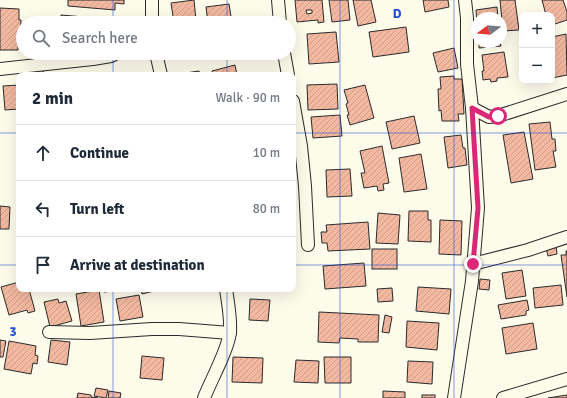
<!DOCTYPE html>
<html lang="en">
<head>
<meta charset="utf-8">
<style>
	:root { --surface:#fff; --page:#f6f6f7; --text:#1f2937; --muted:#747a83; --line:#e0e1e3 }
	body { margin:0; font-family:Signika,sans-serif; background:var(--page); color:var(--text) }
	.controls { position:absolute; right:12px; top:12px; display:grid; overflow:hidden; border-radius:8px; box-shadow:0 4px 16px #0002 }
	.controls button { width:36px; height:36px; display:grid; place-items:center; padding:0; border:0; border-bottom:1px solid var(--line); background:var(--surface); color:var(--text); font:20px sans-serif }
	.compass { position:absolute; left:471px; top:12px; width:36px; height:36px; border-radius:50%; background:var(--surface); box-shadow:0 4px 16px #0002; rotate:254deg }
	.stop { position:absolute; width:12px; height:12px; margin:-9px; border:3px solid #db2777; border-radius:50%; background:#fff }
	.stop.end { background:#db2777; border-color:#fff; box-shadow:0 1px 4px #0008 }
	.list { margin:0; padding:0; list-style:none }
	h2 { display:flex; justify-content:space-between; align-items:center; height:52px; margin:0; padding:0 16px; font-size:17px }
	h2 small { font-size:13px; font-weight:400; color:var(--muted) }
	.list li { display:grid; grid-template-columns:26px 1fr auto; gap:12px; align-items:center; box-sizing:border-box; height:56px; padding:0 16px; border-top:1px solid var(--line) }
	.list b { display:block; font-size:15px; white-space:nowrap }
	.list em { font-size:13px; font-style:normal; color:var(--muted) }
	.icon { flex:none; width:22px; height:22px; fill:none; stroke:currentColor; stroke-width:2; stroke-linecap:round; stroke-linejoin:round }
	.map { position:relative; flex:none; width:567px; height:398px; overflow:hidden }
	.search { position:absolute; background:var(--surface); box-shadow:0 4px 16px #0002; left:16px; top:16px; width:280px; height:44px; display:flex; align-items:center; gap:10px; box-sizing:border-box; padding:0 14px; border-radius:22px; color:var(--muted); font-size:15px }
	.panel { position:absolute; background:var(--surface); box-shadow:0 4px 16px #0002; left:16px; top:72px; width:280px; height:220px; border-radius:8px }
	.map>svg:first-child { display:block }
	.building { fill:url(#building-hatch); stroke:#2b2b2b; fill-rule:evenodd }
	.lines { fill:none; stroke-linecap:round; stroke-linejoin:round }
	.minor-casing { stroke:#2b2b2b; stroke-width:14 }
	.minor { stroke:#fdfbea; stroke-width:12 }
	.route { stroke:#db2777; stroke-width:5 }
	.grid { fill:none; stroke:#1d4ed8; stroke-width:1; stroke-opacity:0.55 }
	.grid-label { font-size:13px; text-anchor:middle; font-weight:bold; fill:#1d4ed8; stroke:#fdfbea; stroke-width:3; stroke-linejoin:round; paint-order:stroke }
</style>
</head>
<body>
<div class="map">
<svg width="567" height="398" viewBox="0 0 567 398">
	<defs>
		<pattern id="building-hatch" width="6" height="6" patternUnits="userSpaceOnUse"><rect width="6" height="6" fill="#f2b8a0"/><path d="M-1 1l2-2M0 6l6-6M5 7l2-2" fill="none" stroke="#d09e8a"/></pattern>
	</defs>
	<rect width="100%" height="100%" fill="#fdfbea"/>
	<g class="building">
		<path d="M68 0H124V4L115 3V10L68 6Z"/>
		<path d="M194 0 196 20 174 23 171 3Z"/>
		<path d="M295 0H322L324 22 318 23V20L297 22ZM306 10H312V13L307 14Z"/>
		<path d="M329 0H348L350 20 332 22Z"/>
		<path d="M353 0H371L376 22 358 26Z"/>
		<path d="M423 0H448L449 7 425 12Z"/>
		<path d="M500 0H515L519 30 503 31Z"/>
		<path d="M542 0H563L567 12V20L552 25V15H546Z"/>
		<path d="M229 4 232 23H208L206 7Z"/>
		<path d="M497 7 498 18H477V25L476 10Z"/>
		<path d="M0 8 19 9V20H21L20 43H18V50H0Z"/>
		<path d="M61 15 84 17V23H61Z"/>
		<path d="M406 27 409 52 373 57 369 32Z"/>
		<path d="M336 32 339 62 309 64 307 34Z"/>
		<path d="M566 34 567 75 552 78V37Z"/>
		<path d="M479 42H500L501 46 479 48Z"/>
		<path d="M454 48 458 68 438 72 433 53Z"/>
		<path d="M504 52 508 77 497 78V81L491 82 490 79 483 80 482 71H484L482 55Z"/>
		<path d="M40 53H56V56L41 58Z"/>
		<path d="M235 65 237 75H213L212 71Z"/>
		<path d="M43 69 44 75H30L29 72Z"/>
		<path d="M199 71 200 75H179V74Z"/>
		<path d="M454 76V79H462L464 114H458L459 121H442L441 110 439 111 438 89H441L440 77Z"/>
		<path d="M337 84 338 109 308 110 307 85Z"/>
		<path d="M19 85V109L5 110 3 86Z"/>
		<path d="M365 85 374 118 350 125 347 115H349L346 104 348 103 344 90Z"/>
		<path d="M340 115 342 136 313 138 311 117Z"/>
		<path d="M414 116 420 143 392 149 386 122Z"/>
		<path d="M550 122 552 139H555L556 151H553L556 167 535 170 529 124Z"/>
		<path d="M524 132 533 179 511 183 503 135Z"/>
		<path d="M461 135 463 148H465L467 165 448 168 444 137Z"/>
		<path d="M382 146 389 183 383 184 384 190 378 191 377 186 364 188 361 173H365L360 151Z"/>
		<path d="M421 154 427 189 404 192 399 158Z"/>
		<path d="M350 169 352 196 327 197 326 170Z"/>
		<path d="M0 206 10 207 9 229H0Z"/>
		<path d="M409 211H428V220H431V242L408 241Z"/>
		<path d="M378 213 400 215 398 244 376 243Z"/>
		<path d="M440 220 462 221 461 255 439 254Z"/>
		<path d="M368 222 370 249 328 251 327 243H322L321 232H327L326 225Z"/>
		<path d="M556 246 557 254 548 256 546 248Z"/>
		<rect x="372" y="249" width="25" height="20"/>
		<path d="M566 251H567V297L561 255H566Z"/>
		<path d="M364 263 366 286 325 289 323 266Z"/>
		<path d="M522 270 526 296 506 299 502 273Z"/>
		<path d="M480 279 490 280 489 290 479 289Z"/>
		<path d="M19 282V289H29L35 311 28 313 27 310 9 315 1 287Z"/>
		<path d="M561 285 563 305 535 308 533 288Z"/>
		<path d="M418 287 451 289 449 314 416 311Z"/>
		<path d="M392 288 393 301 378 302 377 289Z"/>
		<path d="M49 289H60V290L49 291Z"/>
		<path d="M104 289H130L104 292Z"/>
		<path d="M141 289H162L142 294Z"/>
		<path d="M99 290 104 322 81 326 76 294Z"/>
		<path d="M139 295 143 317 120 321 116 299Z"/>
		<path d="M58 299 59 303 66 301 72 321 50 327 44 302Z"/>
		<path d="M250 299 270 300 268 321 249 320Z"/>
		<path d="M527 300 529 310 526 311V315L501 319 498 305Z"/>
		<path d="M319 312 379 315 378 342H358V339L340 338 339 343 318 342Z"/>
		<path d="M385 315 392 317 389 333 382 332Z"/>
		<path d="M407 321 439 323 437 350 406 347Z"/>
		<path d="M533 323 537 349 506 354 502 328Z"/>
		<path d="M0 340 6 341 3 357H0Z"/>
		<path d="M51 340 70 342 67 365 48 362Z"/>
		<path d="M9 341 36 346 35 355 38 356 37 364 33 363 31 374 4 369Z"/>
		<path d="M142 356 164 358 162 380 140 378Z"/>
		<path d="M233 357 263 358 262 383 232 382Z"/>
		<path d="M324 357H351V383H325Z"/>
		<path d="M296 360 319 361 318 383 294 382Z"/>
		<path d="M408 361 433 362 432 384 407 382Z"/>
		<path d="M96 388 108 390 106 398 94 396Z"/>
		<path d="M109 391 121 393 120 398H108Z"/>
		<path d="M383 391 405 392V398H383Z"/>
		<path d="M78 393 91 395V397L98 398H77Z"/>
		<rect x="422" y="395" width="13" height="3"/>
		<path d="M567 395V398H548Z"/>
	</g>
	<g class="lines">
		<g class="minor-casing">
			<g id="minor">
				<path d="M152 0V23"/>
				<path d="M278 0 280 23"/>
				<path d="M156 53 161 75"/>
				<path d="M284 53 288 75"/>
				<path d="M0 69 93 59 111 56 117 53"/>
				<path d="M293 101 301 146 305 186 308 245"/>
				<path d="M472 108 489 117 498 116 567 94"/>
				<path d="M473 264 528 250 567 237"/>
				<path d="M49 332 90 333 152 329H179L230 333"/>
				<path d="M204 398C211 380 228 350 230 332 231 318 228 303 226 289"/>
				<path d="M454 398 472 281 478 208 472 108 467 64V18L465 0"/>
				<path d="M503 398 567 379"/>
			</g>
		</g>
		<use href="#minor" class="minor"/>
	</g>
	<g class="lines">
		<path class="route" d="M473 264 478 208 472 108 489 117 498 116"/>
	</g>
	<path class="grid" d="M113 0V23M227 0V23M340 0V398M454 0V398M113 53V75M227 53V75M0 133H19M293 133H567M0 265H19M293 265H567M113 289V398M227 289V398"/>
	<g class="grid-label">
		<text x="397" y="18">D</text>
		<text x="13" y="336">3</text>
	</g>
</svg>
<div class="controls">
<button>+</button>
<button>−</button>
</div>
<svg class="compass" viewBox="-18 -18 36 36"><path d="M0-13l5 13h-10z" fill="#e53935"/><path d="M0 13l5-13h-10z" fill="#747a83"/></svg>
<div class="stop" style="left:498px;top:116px"></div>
<div class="stop end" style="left:473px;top:264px"></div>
<div class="search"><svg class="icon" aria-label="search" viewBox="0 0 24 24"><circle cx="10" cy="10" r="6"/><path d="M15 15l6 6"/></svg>Search here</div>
<section class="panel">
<h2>2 min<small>Walk · 90 m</small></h2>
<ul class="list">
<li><svg class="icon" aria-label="ahead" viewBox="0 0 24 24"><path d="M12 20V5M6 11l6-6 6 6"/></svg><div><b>Continue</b></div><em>10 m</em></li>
<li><svg class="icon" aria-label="left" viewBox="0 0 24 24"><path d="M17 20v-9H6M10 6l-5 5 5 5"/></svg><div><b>Turn left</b></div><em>80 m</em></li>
<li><svg class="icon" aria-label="arrive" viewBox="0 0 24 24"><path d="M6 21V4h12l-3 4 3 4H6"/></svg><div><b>Arrive at destination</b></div></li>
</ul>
</section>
</div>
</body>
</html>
